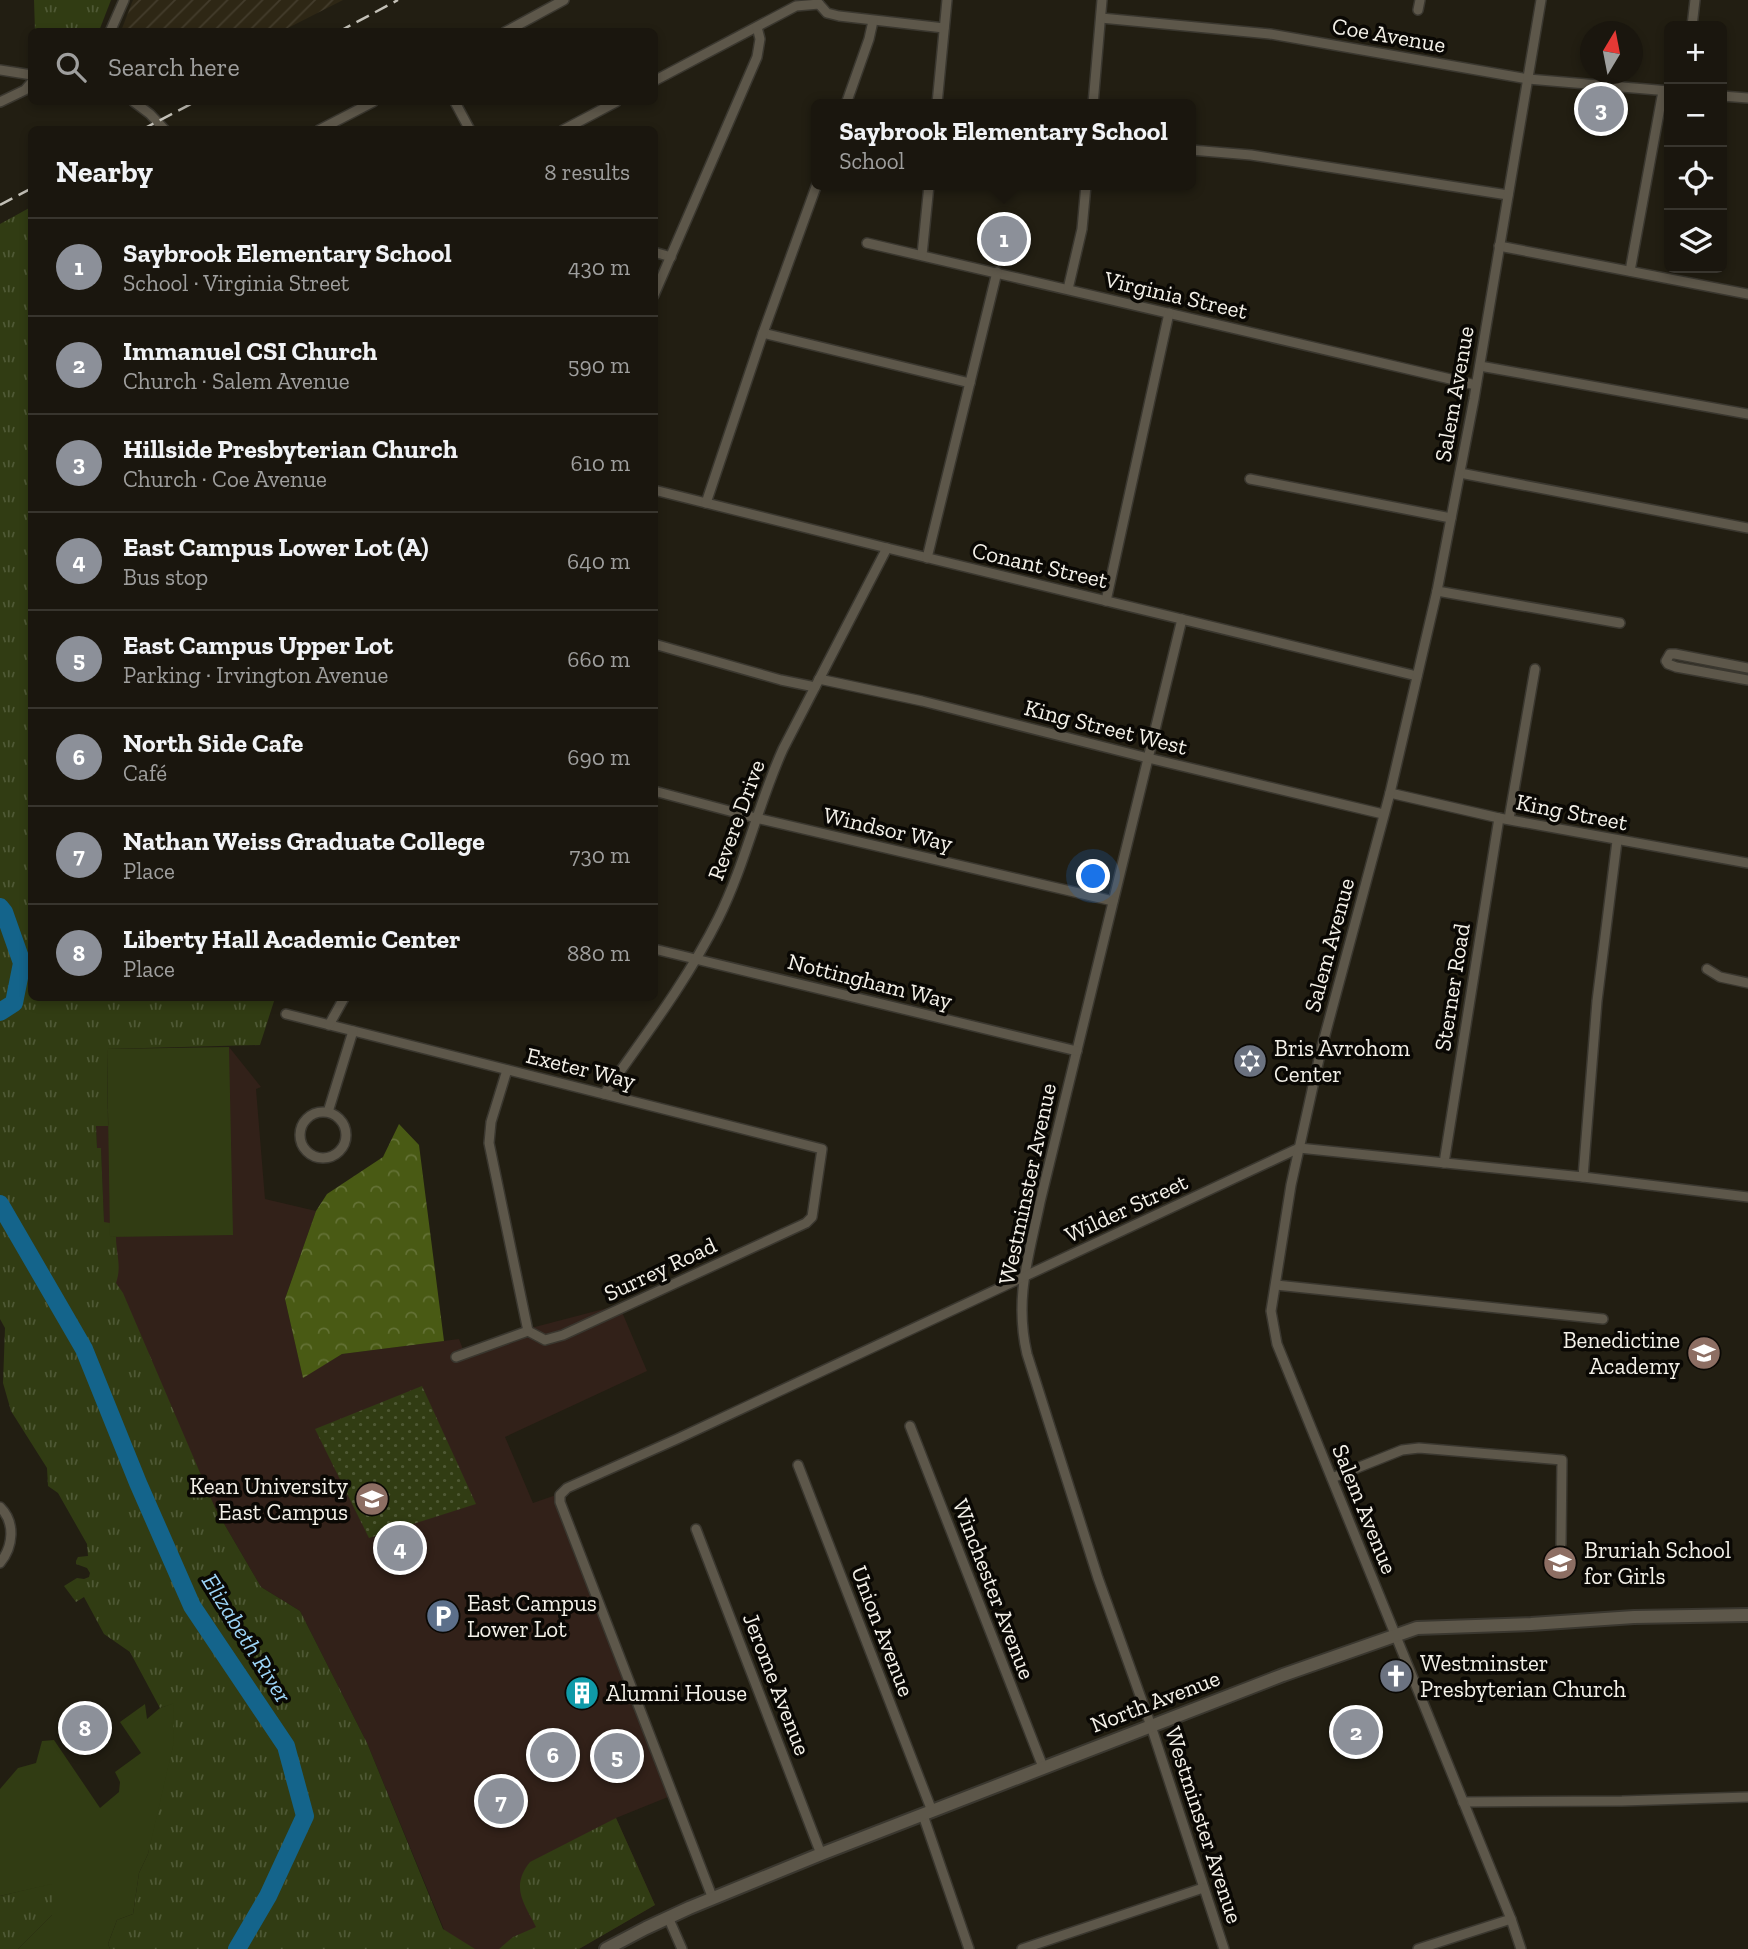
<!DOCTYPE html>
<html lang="en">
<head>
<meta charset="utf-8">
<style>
	:root { --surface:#1a160e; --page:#231f17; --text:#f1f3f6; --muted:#9f9f9e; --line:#38352e; --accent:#8c9099 }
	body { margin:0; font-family:"Zilla Slab",serif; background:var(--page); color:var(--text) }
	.controls { position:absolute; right:21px; top:21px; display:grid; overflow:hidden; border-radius:10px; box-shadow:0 4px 10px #0003 }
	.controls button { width:63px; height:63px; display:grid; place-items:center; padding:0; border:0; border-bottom:2px solid var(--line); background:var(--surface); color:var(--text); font:35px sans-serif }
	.compass { position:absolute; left:1580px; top:21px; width:63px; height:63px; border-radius:50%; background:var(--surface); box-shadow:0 4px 10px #0003; rotate:10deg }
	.you { position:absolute; left:1094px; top:877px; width:24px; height:24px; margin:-18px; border:5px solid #fff; border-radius:50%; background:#1a73e8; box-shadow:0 0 0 10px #1a73e833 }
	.badge { display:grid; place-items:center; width:46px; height:46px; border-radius:50%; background:var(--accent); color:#fff; font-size:23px; font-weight:700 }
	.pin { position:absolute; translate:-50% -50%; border:4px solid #fff; box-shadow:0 2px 7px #0006 }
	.popup { position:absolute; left:811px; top:99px; width:385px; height:91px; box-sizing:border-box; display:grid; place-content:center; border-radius:10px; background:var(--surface); filter:drop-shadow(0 2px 5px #0005); font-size:23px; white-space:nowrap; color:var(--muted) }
	.popup b { font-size:26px; color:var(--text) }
	.popup::after { content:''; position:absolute; left:50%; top:100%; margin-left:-14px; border:14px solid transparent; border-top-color:var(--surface) }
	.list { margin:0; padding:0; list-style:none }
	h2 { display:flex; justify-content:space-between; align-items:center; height:91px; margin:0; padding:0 28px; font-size:30px }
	h2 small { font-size:23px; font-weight:400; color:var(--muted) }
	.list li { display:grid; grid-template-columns:46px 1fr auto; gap:21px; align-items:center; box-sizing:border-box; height:98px; padding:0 28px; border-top:2px solid var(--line) }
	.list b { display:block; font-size:26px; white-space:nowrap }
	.list p { margin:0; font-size:23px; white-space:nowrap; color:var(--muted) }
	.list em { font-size:23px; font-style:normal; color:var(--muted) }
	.icon { flex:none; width:38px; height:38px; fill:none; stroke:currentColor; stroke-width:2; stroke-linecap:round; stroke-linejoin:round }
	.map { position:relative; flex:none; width:1748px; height:1949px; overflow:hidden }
	.search { position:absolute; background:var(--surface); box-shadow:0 4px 10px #0003; left:28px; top:28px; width:630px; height:77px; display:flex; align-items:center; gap:18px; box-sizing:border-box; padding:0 24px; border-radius:10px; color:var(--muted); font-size:26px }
	.panel { position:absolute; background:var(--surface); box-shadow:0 4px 10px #0003; left:28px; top:126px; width:630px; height:875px; border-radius:10px }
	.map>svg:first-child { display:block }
	.industrial { fill:url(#industrial-furrows) }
	.education { fill:#322119 }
	.grass { fill:url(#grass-dots) }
	.forest { fill:url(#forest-crowns) }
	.park { fill:url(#park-tufts) }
	.garden { fill:#313c13 }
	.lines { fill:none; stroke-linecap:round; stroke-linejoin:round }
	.river { stroke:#14648b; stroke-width:18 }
	.minor-casing { stroke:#3a372f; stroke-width:12 }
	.secondary-casing { stroke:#3a372f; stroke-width:16 }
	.minor { stroke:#5d574a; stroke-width:9 }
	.secondary { stroke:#5d574a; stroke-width:12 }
	.rail { stroke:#c3c0b7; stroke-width:2.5; stroke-dasharray:14 7; stroke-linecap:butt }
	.labels { text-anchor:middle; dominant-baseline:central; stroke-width:7; stroke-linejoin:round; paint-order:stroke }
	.street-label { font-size:23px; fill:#f4f1e9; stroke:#0a0804 }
	.poi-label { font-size:23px; fill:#f4f1e9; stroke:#0a0804; text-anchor:start }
	.water-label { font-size:24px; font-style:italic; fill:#9dd5f8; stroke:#0a0804 }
</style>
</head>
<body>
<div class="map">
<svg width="1748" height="1949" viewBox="0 0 1748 1949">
	<defs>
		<pattern id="industrial-furrows" width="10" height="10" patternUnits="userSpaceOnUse" patternTransform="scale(1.75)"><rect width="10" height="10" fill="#2e2715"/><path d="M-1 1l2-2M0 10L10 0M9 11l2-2" fill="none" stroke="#433c2c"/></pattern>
		<pattern id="grass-dots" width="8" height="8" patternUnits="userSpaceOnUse" patternTransform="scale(1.75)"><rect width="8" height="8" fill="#313c13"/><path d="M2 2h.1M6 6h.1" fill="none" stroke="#4f5935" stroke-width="1.8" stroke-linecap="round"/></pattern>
		<pattern id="forest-crowns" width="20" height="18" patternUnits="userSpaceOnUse" patternTransform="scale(1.75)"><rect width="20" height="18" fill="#495a14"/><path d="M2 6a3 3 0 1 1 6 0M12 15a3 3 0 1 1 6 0" fill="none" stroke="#647236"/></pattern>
		<pattern id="park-tufts" width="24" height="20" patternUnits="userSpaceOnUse" patternTransform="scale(1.75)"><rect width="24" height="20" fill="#313c13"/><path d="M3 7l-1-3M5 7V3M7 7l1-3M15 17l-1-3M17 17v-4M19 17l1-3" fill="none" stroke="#4f5935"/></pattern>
	</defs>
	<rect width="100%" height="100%" fill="#221e12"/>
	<path class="industrial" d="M133 0H343L282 31H121Z"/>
	<path class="education" d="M229 1047 261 1087 256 1089 265 1199 316 1211 285 1299 303 1377 342 1354 459 1339 464 1352 531 1328 619 1305 647 1371 505 1437 533 1503 556 1495 620 1659 668 1797 616 1818 655 1905 579 1949H452L367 1743 300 1611 261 1587 216 1510 116 1283 104 1223 101 1149H97L96 1126H107Z"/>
	<path class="grass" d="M422 1386 476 1504 369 1538 315 1429Z"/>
	<path class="forest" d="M399 1124 419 1145 444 1341 342 1354 303 1378 285 1299 316 1211 327 1194 383 1157Z"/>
	<g class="park">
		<path d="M34 0H111L99 31 35 32Z"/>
		<path d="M31 207 32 998H275L260 1045 107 1049 108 1126H96L97 1148H101L104 1222 110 1223V1237H116C116 1254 122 1266 116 1283L123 1293 216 1510 261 1587 300 1611 367 1743 443 1929 475 1949H110L108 1944 117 1920 133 1914 139 1873 148 1854 173 1704 160 1708 130 1652 104 1634 84 1597 76 1602 64 1586 77 1578 84 1579 89 1577 90 1573 87 1568 76 1564V1561L78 1557 88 1556 87 1544 58 1493 48 1486 47 1468 11 1411 3 1383 5 1328 0 1319V224Z"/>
		<path d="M616 1818 655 1905 579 1949H499L513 1937 536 1927C524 1903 510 1887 530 1862Z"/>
		<path d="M53 1883 52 1915 18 1949H0V1896Z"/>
	</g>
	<g class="garden">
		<path d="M229 1047 233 1235 110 1237 107 1049Z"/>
		<path d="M174 1703 173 1746 148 1854 139 1873 133 1914 117 1920 108 1944 110 1949H18L52 1915V1884L0 1896V1789L18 1768 36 1763 42 1741 54 1740 100 1808 119 1792 120 1782 115 1772 141 1753 120 1722 145 1704 147 1719 160 1708Z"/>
	</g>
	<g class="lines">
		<g class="river">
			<path d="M0 907 4 912 22 963 14 1003 0 1012"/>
			<path d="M0 1204 84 1349 138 1483 192 1606 286 1746 305 1816 268 1896 237 1949"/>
		</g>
		<g class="minor-casing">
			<g id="minor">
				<path d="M819 4 827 13 839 16 944 28"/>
				<path d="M1418 10 1420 0"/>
				<path d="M1101 18 1270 34 1528 79 1669 91"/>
				<path d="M1692 26 1695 0"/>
				<path d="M110 32 124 0"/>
				<path d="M505 32 564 0"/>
				<path d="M0 70 32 75"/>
				<path d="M654 81 796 6 819 4"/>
				<path d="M1722 96 1748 98"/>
				<path d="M0 102 25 90 32 82"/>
				<path d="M134 102 150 114 165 130"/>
				<path d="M455 102 470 130"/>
				<path d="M846 104 869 39 873 21"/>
				<path d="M937 104 947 0"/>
				<path d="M1093 104 1102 0"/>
				<path d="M319 130 373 102"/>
				<path d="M563 130 616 102"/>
				<path d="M1191 150 1251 155 1508 195"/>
				<path d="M867 243 1476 385"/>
				<path d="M1499 246 1748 294"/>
				<path d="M654 252 671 257"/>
				<path d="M922 255 929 185"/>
				<path d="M1630 271 1663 91"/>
				<path d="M1068 289 1082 229 1086 185"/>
				<path d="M654 295 757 57 760 39 757 27"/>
				<path d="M763 333 970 383"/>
				<path d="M1480 366 1748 414"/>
				<path d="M1460 473 1748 528"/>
				<path d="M1250 479 1451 518"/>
				<path d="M654 490 887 548 1417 676"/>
				<path d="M706 503 763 333 817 184"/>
				<path d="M927 558 997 272"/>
				<path d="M1437 591 1620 623"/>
				<path d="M1106 601 1169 313"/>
				<path d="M1182 619 1040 1202C1029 1256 1014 1298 1027 1354L1098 1578 1151 1726 1224 1949"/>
				<path d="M654 644 781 680 815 687"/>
				<path d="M1748 668 1675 654H1670L1666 661 1668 664 1676 667 1748 680"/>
				<path d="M819 679 922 701 1148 758 1383 814"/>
				<path d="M654 791 756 818 1113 901"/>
				<path d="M1390 793 1499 818 1748 863"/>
				<path d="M1509 819 1535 669"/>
				<path d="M654 949 1077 1051"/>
				<path d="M1707 969 1720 977 1748 983"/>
				<path d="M286 1014 822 1149 812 1217 806 1223 563 1335 545 1340 528 1331 456 1357"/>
				<path d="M329 1025 344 998"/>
				<path d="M507 1070 491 1122 489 1143 528 1331"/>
				<path d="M604 1094C644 1037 687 981 718 919 745 865 758 804 783 749L887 548"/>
				<path d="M328 1112 353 1031"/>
				<circle cx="323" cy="1135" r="23"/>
				<path d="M1444 1163 1499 818"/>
				<path d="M1583 1177 1597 1001 1617 841"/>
				<path d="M1276 1285 1603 1319"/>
				<path d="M910 1426 1043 1767"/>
				<path d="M798 1465 932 1811"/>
				<path d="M1332 1478 1402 1450 1419 1448 1562 1460 1561 1544"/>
				<path d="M0 1507C16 1523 13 1547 0 1563"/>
				<path d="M696 1529 821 1854"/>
				<path d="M1463 1802 1622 1801 1748 1797"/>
				<path d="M923 1815 969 1949"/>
				<path d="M713 1899 560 1502V1495L567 1488 677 1439 1299 1148 1583 1177 1748 1197"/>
				<path d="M668 1917 682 1949"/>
				<path d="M1022 1949 1203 1888"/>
				<path d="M1418 1949 1511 1919"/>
				<path d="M1521 1949 1511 1919 1277 1344 1271 1311 1291 1185 1321 1050 1390 793 1437 591 1474 399 1541 0"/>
			</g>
		</g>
		<g class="secondary-casing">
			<path id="secondary" d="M606 1949 646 1928 689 1908 821 1854 1283 1675 1417 1628 1531 1624 1634 1617 1748 1615"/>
		</g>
		<use href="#minor" class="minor"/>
		<use href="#secondary" class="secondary"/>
		<g class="rail">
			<path d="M338 32 398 0"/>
			<path d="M141 130 195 102"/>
			<path d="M0 205 32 188"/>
		</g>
	</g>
	<defs>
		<g id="synagogue-disc" transform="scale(1.75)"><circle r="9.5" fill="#6b7280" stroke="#0a0804"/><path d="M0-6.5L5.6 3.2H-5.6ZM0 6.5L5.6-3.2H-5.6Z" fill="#fff"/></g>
		<g id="school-disc" transform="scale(1.75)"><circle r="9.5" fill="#8d6e63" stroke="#0a0804"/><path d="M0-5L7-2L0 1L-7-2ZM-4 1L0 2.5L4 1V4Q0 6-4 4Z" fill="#fff"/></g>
		<g id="university-disc" transform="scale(1.75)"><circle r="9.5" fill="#8d6e63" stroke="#0a0804"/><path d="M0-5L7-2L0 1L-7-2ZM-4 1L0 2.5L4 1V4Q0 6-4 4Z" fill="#fff"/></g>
		<g id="parking-disc" transform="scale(1.75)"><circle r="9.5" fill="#5c6f8a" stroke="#0a0804"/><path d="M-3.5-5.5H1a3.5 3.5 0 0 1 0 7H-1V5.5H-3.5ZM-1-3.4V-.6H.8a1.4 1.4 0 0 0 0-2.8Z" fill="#fff"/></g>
		<g id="church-disc" transform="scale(1.75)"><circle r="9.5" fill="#6b7280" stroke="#0a0804"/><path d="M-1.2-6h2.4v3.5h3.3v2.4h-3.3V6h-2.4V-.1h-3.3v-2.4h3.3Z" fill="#fff"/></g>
		<g id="building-disc" transform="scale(1.75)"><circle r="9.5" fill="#0f9aa8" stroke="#0a0804"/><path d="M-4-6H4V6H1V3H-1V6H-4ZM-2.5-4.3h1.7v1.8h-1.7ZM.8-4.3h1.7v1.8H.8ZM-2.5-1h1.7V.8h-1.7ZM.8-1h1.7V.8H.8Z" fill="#fff"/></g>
	</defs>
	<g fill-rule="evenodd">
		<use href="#synagogue-disc" x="1250" y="1061"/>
		<use href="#school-disc" x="1704" y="1353"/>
		<use href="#university-disc" x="372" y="1499"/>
		<use href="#school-disc" x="1560" y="1563"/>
		<use href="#parking-disc" x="443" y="1616"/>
		<use href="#church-disc" x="1396" y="1676"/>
		<use href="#building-disc" x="582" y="1693"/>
	</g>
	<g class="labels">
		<g class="street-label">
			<text transform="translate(1389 35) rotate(10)">Coe Avenue</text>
			<text transform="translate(1176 295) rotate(13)">Virginia Street</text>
			<text transform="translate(1454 394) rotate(-80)">Salem Avenue</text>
			<text transform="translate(1040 565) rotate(13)">Conant Street</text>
			<text transform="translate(1106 727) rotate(14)">King Street West</text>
			<text transform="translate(1572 812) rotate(11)">King Street</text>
			<text transform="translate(736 820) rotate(-70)">Revere Drive</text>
			<text transform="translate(888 829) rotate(13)">Windsor Way</text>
			<text transform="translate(1329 945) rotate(-75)">Salem Avenue</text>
			<text transform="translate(870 981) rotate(14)">Nottingham Way</text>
			<text transform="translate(1452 987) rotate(-81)">Sterner Road</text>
			<text transform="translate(581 1068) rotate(14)">Exeter Way</text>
			<text transform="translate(1027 1184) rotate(-78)">Westminster Avenue</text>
			<text transform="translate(1126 1208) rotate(-25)">Wilder Street</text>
			<text transform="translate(660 1269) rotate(-25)">Surrey Road</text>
			<text transform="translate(1365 1509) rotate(68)">Salem Avenue</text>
			<text transform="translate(994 1589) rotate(69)">Winchester Avenue</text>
			<text transform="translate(883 1631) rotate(69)">Union Avenue</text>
			<text transform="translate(777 1684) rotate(69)">Jerome Avenue</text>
			<text transform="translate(1155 1701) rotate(-21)">North Avenue</text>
			<text transform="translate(1204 1825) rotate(72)">Westminster Avenue</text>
		</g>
		<g class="poi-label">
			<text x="1274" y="1048">Bris Avrohom<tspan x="1274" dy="26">Center</tspan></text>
			<text x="1680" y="1340" text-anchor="end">Benedictine<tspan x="1680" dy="26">Academy</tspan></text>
			<text x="348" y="1486" text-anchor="end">Kean University<tspan x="348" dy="26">East Campus</tspan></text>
			<text x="1584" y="1550">Bruriah School<tspan x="1584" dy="26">for Girls</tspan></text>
			<text x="467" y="1603">East Campus<tspan x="467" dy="26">Lower Lot</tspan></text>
			<text x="1420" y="1663">Westminster<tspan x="1420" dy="26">Presbyterian Church</tspan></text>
			<text x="606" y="1693">Alumni House</text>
		</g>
		<g class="water-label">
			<text transform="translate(247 1638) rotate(58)">Elizabeth River</text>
		</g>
	</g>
</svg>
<div class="controls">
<button>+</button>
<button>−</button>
<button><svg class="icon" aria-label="locate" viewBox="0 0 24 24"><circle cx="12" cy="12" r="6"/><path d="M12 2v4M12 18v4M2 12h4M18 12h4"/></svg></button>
<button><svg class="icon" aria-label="layers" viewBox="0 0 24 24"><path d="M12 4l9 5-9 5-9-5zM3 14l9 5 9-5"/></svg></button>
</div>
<svg class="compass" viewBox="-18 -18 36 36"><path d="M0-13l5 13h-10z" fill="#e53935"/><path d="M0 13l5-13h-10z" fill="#9f9f9e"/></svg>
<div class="you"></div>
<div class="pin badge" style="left:1004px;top:239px">1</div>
<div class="popup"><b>Saybrook Elementary School</b>School</div>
<div class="pin badge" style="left:1356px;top:1732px">2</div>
<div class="pin badge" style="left:1601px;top:109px">3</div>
<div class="pin badge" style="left:400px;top:1548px">4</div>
<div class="pin badge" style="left:617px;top:1756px">5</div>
<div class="pin badge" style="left:553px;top:1755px">6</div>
<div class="pin badge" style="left:501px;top:1801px">7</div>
<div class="pin badge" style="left:85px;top:1728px">8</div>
<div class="search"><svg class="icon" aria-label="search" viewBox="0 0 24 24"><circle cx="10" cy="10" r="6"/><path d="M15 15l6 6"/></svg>Search here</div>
<section class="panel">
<h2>Nearby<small>8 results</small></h2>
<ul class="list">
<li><span class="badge">1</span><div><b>Saybrook Elementary School</b><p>School · Virginia Street</p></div><em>430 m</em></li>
<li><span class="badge">2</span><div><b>Immanuel CSI Church</b><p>Church · Salem Avenue</p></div><em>590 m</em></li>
<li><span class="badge">3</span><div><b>Hillside Presbyterian Church</b><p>Church · Coe Avenue</p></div><em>610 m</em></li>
<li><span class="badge">4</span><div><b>East Campus Lower Lot (A)</b><p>Bus stop</p></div><em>640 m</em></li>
<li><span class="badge">5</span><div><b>East Campus Upper Lot</b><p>Parking · Irvington Avenue</p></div><em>660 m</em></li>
<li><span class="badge">6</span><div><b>North Side Cafe</b><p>Café</p></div><em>690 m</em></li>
<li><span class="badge">7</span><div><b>Nathan Weiss Graduate College</b><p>Place</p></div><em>730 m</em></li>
<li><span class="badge">8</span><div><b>Liberty Hall Academic Center</b><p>Place</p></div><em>880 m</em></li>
</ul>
</section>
</div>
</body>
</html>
